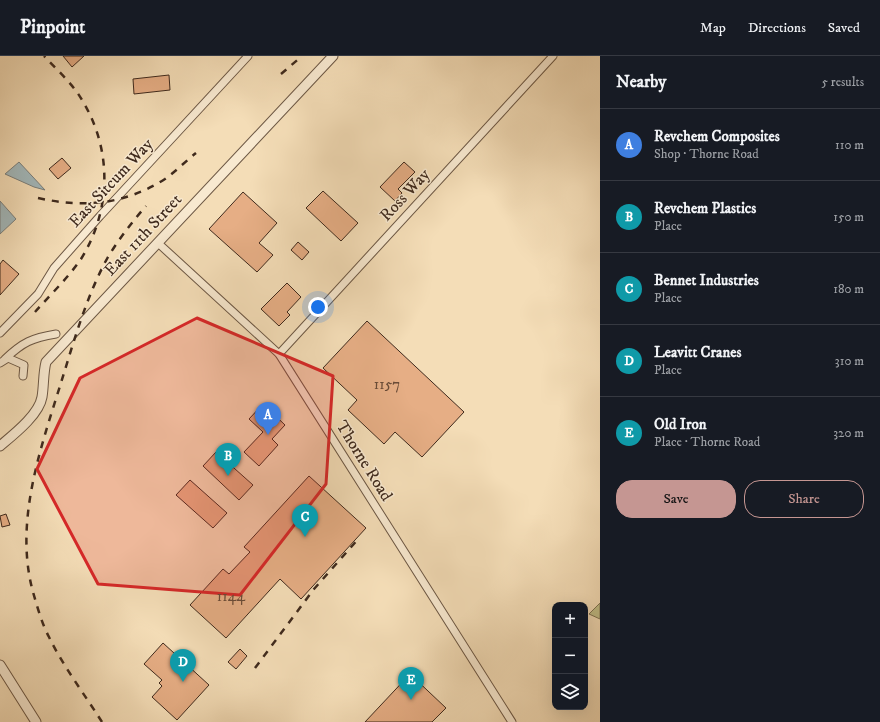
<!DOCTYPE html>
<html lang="en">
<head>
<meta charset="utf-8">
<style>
	:root { --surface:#171b24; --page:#20242c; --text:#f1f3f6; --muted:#9ea1a6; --line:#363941; --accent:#c59692 }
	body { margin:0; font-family:"IM FELL DW Pica",serif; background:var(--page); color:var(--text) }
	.controls { position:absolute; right:12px; bottom:12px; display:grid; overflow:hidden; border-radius:8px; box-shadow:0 4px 16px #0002 }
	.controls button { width:36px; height:36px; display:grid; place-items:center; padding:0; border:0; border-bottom:1px solid var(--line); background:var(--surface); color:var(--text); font:20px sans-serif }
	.you { position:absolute; left:318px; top:251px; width:14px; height:14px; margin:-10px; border:3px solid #fff; border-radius:50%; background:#1a73e8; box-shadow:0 0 0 6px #1a73e833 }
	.badge { display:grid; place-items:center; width:26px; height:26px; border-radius:50%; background:var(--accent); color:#fff; font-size:13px; font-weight:700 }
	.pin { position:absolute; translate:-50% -33px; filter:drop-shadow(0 1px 2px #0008) }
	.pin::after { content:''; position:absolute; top:21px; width:14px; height:12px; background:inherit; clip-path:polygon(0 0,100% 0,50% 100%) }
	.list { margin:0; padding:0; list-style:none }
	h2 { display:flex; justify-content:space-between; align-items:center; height:52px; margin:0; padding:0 16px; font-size:17px }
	h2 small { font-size:13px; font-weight:400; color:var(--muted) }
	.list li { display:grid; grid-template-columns:26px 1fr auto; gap:12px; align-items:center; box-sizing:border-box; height:72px; padding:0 16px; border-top:1px solid var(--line) }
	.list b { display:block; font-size:15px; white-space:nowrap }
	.list p { margin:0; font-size:13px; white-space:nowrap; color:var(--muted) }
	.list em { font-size:13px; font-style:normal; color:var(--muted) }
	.actions { display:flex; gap:8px; padding:12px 16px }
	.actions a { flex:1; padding:9px 0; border:1px solid var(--accent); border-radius:16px; text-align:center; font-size:14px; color:var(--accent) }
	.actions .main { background:var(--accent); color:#111 }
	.icon { flex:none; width:22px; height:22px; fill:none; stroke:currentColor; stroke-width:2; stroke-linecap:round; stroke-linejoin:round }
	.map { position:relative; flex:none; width:600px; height:666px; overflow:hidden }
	header { display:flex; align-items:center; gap:24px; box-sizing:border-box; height:56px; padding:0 20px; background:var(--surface); border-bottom:1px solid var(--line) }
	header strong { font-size:19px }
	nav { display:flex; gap:22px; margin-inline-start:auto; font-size:14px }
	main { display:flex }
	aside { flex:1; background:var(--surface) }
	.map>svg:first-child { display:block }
	.green { fill:#c2bf89; stroke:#807453 }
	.water { fill:#a2b8bb; stroke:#7a7f7c }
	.building { fill:#e6ae85; stroke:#3f2a1d }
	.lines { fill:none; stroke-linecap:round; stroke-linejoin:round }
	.minor-casing { stroke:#6c5744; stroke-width:9 }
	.tertiary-casing { stroke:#6c5744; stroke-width:11 }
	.minor { stroke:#f8e9d0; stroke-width:7 }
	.tertiary { stroke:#f8e9d0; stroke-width:9 }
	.rail { stroke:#3f2a1d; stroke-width:2.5; stroke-dasharray:7 7; stroke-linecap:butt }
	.marked { fill:#d62828; fill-opacity:0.2; stroke:#d62828; stroke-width:3; stroke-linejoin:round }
	.labels { text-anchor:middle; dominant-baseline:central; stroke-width:3; stroke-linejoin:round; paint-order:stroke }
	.number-label { font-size:15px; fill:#694b37 }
	.street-label { font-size:17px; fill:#3f2a1d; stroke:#f8e9d0 }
</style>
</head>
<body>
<header>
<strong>Pinpoint</strong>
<nav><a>Map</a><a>Directions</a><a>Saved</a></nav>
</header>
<main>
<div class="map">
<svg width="600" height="666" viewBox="0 0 600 666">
	<rect width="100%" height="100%" fill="#f4ddb7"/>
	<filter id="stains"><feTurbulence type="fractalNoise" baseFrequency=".005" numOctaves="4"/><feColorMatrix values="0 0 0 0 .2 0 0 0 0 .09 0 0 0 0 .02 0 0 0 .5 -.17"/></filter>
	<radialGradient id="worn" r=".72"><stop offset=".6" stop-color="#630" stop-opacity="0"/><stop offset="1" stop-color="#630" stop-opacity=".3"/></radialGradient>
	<path class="green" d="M600 547V563L589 558Z"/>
	<g class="water">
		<path d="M19 106 45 134 34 131 5 118Z"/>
		<path d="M0 145 16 163 0 178Z"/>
	</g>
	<g class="building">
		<path d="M63 0H84L72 11Z"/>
		<path d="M169 19 170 34 134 38 133 23Z"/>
		<path d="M62 102 71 112 58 123 49 113Z"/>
		<path d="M404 106 415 116 398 133 402 137 395 145 380 131Z"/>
		<path d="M323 135 358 167 341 185 306 152Z"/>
		<path d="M243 136 277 167 259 187 273 199 257 216 209 173Z"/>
		<path d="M298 186 309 196 302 204 291 194Z"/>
		<path d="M3 204 19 218 0 239V208Z"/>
		<path d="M287 227 301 241 287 256 290 259 279 270 261 253Z"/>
		<path d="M367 265 464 356 422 401 395 376 384 388 348 354 357 344 323 312Z"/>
		<path d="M263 348 285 369 272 383 278 389 259 410 244 396 263 376 249 363Z"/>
		<path d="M216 396 253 429 239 444 203 410Z"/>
		<path d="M309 420 366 472 301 543 280 523 226 582 190 549 223 513 229 518 250 496 244 491Z"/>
		<path d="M190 424 227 457 213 472 176 439Z"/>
		<path d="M6 458 10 469 2 471 0 460Z"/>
		<path d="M163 587 209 629 177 664 152 641 162 630 159 627 162 624 144 608Z"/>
		<path d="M240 593 247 600 236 613 228 606Z"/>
		<path d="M410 618 446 652 432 666H365Z"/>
	</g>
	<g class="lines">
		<g class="minor-casing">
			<g id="minor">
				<path d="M158 187 279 298 512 666"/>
				<path d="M0 277 38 238 54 212 100 160 248 0"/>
				<path d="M279 298 553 0"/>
				<path d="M5 303C23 286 32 282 56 278"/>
				<path d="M0 307 8 302 24 309 23 320"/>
			</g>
		</g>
		<g class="tertiary-casing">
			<g id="tertiary">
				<path d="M0 390C13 379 39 359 42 341 44 329 43 318 46 306L333 0"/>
				<path d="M0 609 36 666"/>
			</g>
		</g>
		<use href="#minor" class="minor"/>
		<use href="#tertiary" class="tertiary"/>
		<g class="rail">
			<path d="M281 18 302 0"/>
			<path d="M38 142C84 152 124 149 165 123 176 115 186 105 196 97"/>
			<path d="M35 256C50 239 68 222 81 203 112 153 112 93 82 44 73 28 57 14 44 0"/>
			<path d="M255 612 314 533 360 481"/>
			<path d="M102 666C85 639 63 610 49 581 42 568 37 550 33 536 13 463 43 386 64 317 76 278 88 237 108 201 119 183 132 166 146 150"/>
		</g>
	</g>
	<path class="marked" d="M197 262 333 320 326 428 240 539 98 528 37 413 80 322Z"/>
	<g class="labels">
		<g class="number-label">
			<text x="387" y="328">1157</text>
			<text x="231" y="540">1144</text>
		</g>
		<g class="street-label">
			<text transform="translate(111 127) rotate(-47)">East Sitcum Way</text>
			<text transform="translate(405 139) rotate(-47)">Ross Way</text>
			<text transform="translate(143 179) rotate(-47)">East 11th Street</text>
			<text transform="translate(364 405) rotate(58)">Thorne Road</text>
		</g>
	</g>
	<rect width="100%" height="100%" filter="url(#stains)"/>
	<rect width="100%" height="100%" fill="url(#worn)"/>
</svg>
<div class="controls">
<button>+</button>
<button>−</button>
<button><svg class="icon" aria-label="layers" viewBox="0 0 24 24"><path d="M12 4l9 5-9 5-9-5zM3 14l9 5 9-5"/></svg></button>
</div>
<div class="you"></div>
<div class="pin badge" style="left:268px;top:379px;background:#3f7fe0">A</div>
<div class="pin badge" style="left:228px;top:420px;background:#0f9aa8">B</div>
<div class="pin badge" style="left:305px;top:481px;background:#0f9aa8">C</div>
<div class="pin badge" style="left:183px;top:626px;background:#0f9aa8">D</div>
<div class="pin badge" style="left:411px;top:644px;background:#0f9aa8">E</div>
</div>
<aside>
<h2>Nearby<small>5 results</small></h2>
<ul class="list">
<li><span class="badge" style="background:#3f7fe0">A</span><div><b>Revchem Composites</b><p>Shop · Thorne Road</p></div><em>110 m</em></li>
<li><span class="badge" style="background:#0f9aa8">B</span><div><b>Revchem Plastics</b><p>Place</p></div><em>150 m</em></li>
<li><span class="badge" style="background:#0f9aa8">C</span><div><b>Bennet Industries</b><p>Place</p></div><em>180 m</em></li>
<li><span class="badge" style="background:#0f9aa8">D</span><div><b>Leavitt Cranes</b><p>Place</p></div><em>310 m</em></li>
<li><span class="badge" style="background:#0f9aa8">E</span><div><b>Old Iron</b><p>Place · Thorne Road</p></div><em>320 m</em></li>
</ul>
<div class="actions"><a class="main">Save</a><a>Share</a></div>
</aside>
</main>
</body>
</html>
